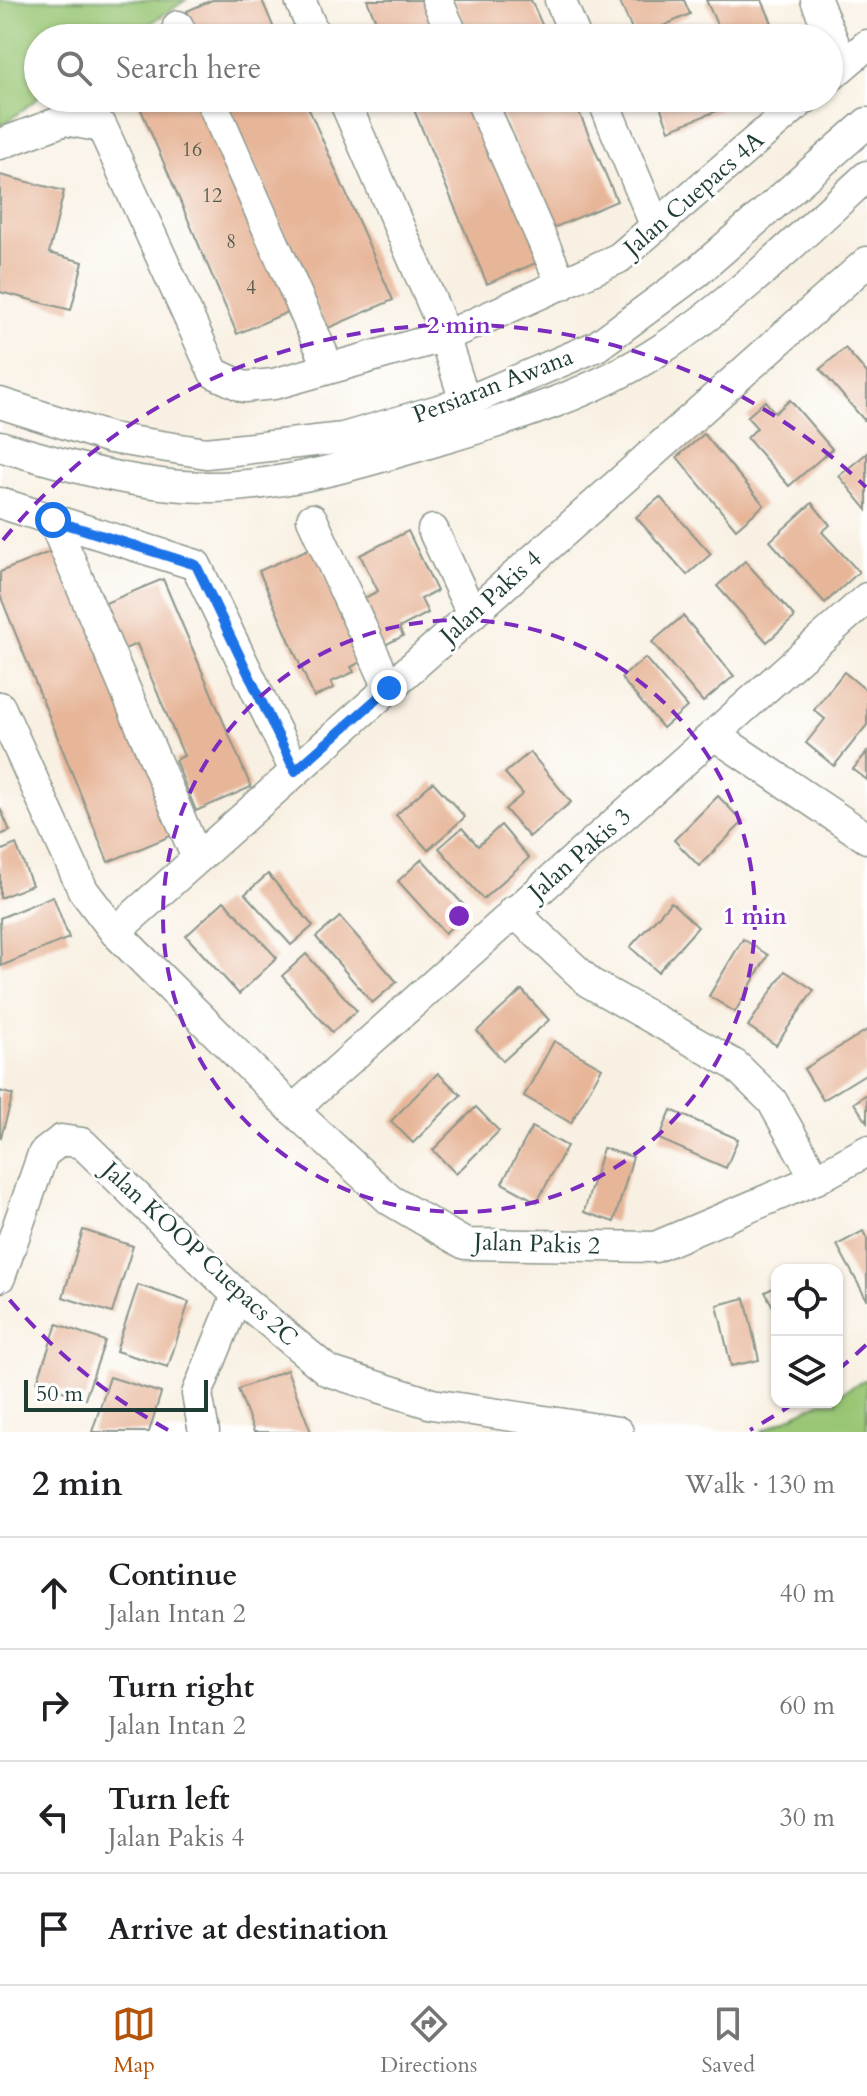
<!DOCTYPE html>
<html lang="en">
<head>
<meta charset="utf-8">
<style>
	:root { --surface:#fff; --page:#f2f2f2; --text:#202124; --muted:#757577; --line:#e0e0e0; --accent:#b45309 }
	body { margin:0; font-family:Cardo,serif; background:var(--page); color:var(--text) }
	.controls { position:absolute; right:24px; bottom:24px; display:grid; overflow:hidden; border-radius:16px; box-shadow:0 2px 6px #0004 }
	.controls button { width:72px; height:72px; display:grid; place-items:center; padding:0; border:0; border-bottom:2px solid var(--line); background:var(--surface); color:var(--text); font:40px sans-serif }
	.scale { position:absolute; left:24px; bottom:20px; width:184px; box-sizing:border-box; padding-left:8px; border:4px solid #1f3d34; border-top:0; font-size:22px; line-height:28px; white-space:nowrap; color:#1f3d34; -webkit-text-stroke:6px #fff; paint-order:stroke }
	.stop { position:absolute; width:24px; height:24px; margin:-18px; border:6px solid #1a73e8; border-radius:50%; background:#fff }
	.stop.end { background:#1a73e8; border-color:#fff; box-shadow:0 2px 8px #0008 }
	.list { margin:0; padding:0; list-style:none }
	h2 { display:flex; justify-content:space-between; align-items:center; height:104px; margin:0; padding:0 32px; font-size:34px }
	h2 small { font-size:26px; font-weight:400; color:var(--muted) }
	.list li { display:grid; grid-template-columns:52px 1fr auto; gap:24px; align-items:center; box-sizing:border-box; height:112px; padding:0 32px; border-top:2px solid var(--line) }
	.list b { display:block; font-size:30px; white-space:nowrap }
	.list p { margin:0; font-size:26px; white-space:nowrap; color:var(--muted) }
	.list em { font-size:26px; font-style:normal; color:var(--muted) }
	.icon { flex:none; width:44px; height:44px; fill:none; stroke:currentColor; stroke-width:2; stroke-linecap:round; stroke-linejoin:round }
	.map { position:relative; flex:none; width:867px; height:1432px; overflow:hidden }
	.search { position:absolute; background:var(--surface); box-shadow:0 2px 6px #0004; left:24px; right:24px; top:24px; height:88px; display:flex; align-items:center; gap:20px; box-sizing:border-box; padding:0 28px; border-radius:44px; color:var(--muted); font-size:30px }
	.sheet { height:552px; background:var(--surface) }
	nav { display:flex; justify-content:space-around; align-items:center; box-sizing:border-box; height:112px; border-top:2px solid var(--line); background:var(--surface); font-size:22px; color:var(--muted) }
	nav a { display:grid; justify-items:center; gap:4px }
	nav .on { color:var(--accent) }
	.map>svg:first-child { display:block }
	.green { fill:#99c674; stroke:#5c8254; stroke-width:2 }
	.building { fill:#e7b699 }
	.lines { fill:none; stroke-linecap:round; stroke-linejoin:round }
	.minor-casing { stroke:#8c968b; stroke-width:33 }
	.minor { stroke:#fff; stroke-width:30 }
	.route { stroke:#1a73e8; stroke-width:10 }
	.ring { fill:none; stroke:#7b2cbf; stroke-width:4; stroke-dasharray:14 10 }
	.labels { text-anchor:middle; dominant-baseline:central; stroke-width:6; stroke-linejoin:round; paint-order:stroke }
	.number-label { font-size:20px; fill:#515b4d }
	.street-label { font-size:24px; fill:#1f3d34; stroke:#fff }
	.centre { fill:#7b2cbf; stroke:#fff; stroke-width:4 }
	.ring-label { font-size:24px; text-anchor:middle; font-weight:bold; fill:#7b2cbf; stroke:#fff; stroke-width:6; stroke-linejoin:round; paint-order:stroke }
</style>
</head>
<body>
<div class="map">
<svg width="867" height="1432" viewBox="0 0 867 1432">
	<rect width="100%" height="100%" fill="#fff"/>
	<filter id="ink" filterUnits="userSpaceOnUse"><feTurbulence type="fractalNoise" baseFrequency=".0125" numOctaves="2"/><feDisplacementMap in="SourceGraphic" scale="16" xChannelSelector="R" yChannelSelector="G"/><feConvolveMatrix kernelMatrix="1 2 1 2 8 2 1 2 1" color-interpolation-filters="sRGB"/></filter>
	<filter id="wash" filterUnits="userSpaceOnUse"><feTurbulence type="fractalNoise" baseFrequency=".006" numOctaves="4" result="noise"/><feDisplacementMap in="SourceGraphic" scale="32" xChannelSelector="R" yChannelSelector="G"/><feGaussianBlur stdDeviation="1.8" result="paint"/><feColorMatrix in="noise" values="0 0 0 0 0 0 0 0 0 0 0 0 0 0 0 0 0 1.4 0 .05"/><feComposite in="paint" operator="in"/></filter>
	<g filter="url(#wash)">
		<rect width="100%" height="100%" fill="#f8f0e2"/>
		<g class="green">
			<path d="M0 0H186L128 38H38V98L0 127Z"/>
			<path d="M867 1379V1432H760L821 1402H837V1394Z"/>
		</g>
		<g id="blocks">
			<g class="building">
				<path d="M212 0H262L278 38H199L187 11Z"/>
				<path d="M367 0H433L449 38H383Z"/>
				<path d="M454 0H531L548 38H470Z"/>
				<path d="M619 0H684L690 14 636 38Z"/>
				<path d="M706 0H762L772 23 737 38H723Z"/>
				<path d="M136 98H204L295 309 237 334Z"/>
				<path d="M225 98H304L393 300 326 329Z"/>
				<path d="M409 98H474L543 260 487 284Z"/>
				<path d="M495 98H573L617 201 551 229Z"/>
				<path d="M657 98H723L727 107 669 130Z"/>
				<path d="M0 175 64 191 49 253 83 262 71 310 0 292Z"/>
				<path d="M845 348 867 373V417L864 420 820 369Z"/>
				<path d="M790 400 832 449 789 486 747 438 757 428 747 417 765 401 775 413Z"/>
				<path d="M704 434 764 505 736 529 677 457Z"/>
				<path d="M867 453V510L839 476Z"/>
				<path d="M660 497 711 554 687 575 636 517Z"/>
				<path d="M812 503 830 525 822 532 859 572 825 603 770 541Z"/>
				<path d="M408 531 437 591 421 599 428 613 399 628 403 636 379 648 357 602 378 591 360 555Z"/>
				<path d="M62 547 178 833 108 862 0 595V572Z"/>
				<path d="M313 547 363 661 351 667 354 672 331 682 334 688 314 697 259 571Z"/>
				<path d="M745 561 795 617 767 642 717 586Z"/>
				<path d="M163 579 251 787 196 811 175 760 184 756 137 644 122 650 103 604Z"/>
				<path d="M683 616 734 676 703 702 652 642Z"/>
				<path d="M645 658 687 707 663 728 621 678Z"/>
				<path d="M844 672 867 691V725L834 766 806 743 825 719 814 710Z"/>
				<path d="M530 752 571 802 529 837 505 809 523 794 505 773Z"/>
				<path d="M867 752V780L853 769Z"/>
				<path d="M433 782 465 817 428 850 396 815Z"/>
				<path d="M718 796 743 822 699 866 674 840Z"/>
				<path d="M0 808 10 831 0 835Z"/>
				<path d="M501 825 529 858 483 899 439 848 462 828 478 846Z"/>
				<path d="M16 844 32 885 0 898V851Z"/>
				<path d="M422 859 469 911 445 933 398 881Z"/>
				<path d="M268 874 313 926 291 945 245 894Z"/>
				<path d="M53 896 69 938 1 966 0 918Z"/>
				<path d="M224 901 277 958 239 994 186 936Z"/>
				<path d="M671 902 698 927 658 972 630 947Z"/>
				<path d="M340 917 397 982 372 1003 316 937Z"/>
				<path d="M743 939 768 955 735 1012 709 996Z"/>
				<path d="M306 954 357 1011 332 1032 282 976Z"/>
				<path d="M785 971 814 990 776 1045 748 1026Z"/>
				<path d="M522 990 549 1020 503 1061 477 1031Z"/>
				<path d="M867 1030V1073L823 1100 804 1069Z"/>
				<path d="M554 1041 602 1068 571 1123 524 1096Z"/>
				<path d="M438 1073 461 1095 413 1143 391 1121Z"/>
				<path d="M0 1091 13 1095 1 1137 0 1136Z"/>
				<path d="M867 1094V1122L854 1103Z"/>
				<path d="M476 1107 499 1131 456 1174 433 1150Z"/>
				<path d="M671 1110 738 1139 726 1168 659 1139Z"/>
				<path d="M532 1127 567 1146 537 1202 502 1183Z"/>
				<path d="M603 1148 633 1157 614 1222 584 1212Z"/>
				<path d="M83 1230 133 1246 112 1313 63 1297Z"/>
				<path d="M863 1231 867 1239V1300L837 1245Z"/>
				<path d="M138 1285 189 1302 168 1367 116 1351Z"/>
				<path d="M777 1286V1314L765 1292Z"/>
				<path d="M745 1298 759 1360 731 1366 717 1305Z"/>
				<path d="M57 1324 105 1341 85 1399 37 1382Z"/>
				<path d="M287 1370 311 1432H254L238 1389Z"/>
				<path d="M110 1377 161 1393 149 1432H92Z"/>
			</g>
		</g>
	</g>
	<g filter="url(#ink)">
		<use href="#blocks" fill-opacity="0" stroke="#8c968b" stroke-width="2"/>
		<g class="lines">
			<g class="minor-casing">
				<g id="minor">
					<path d="M300 0 316 38"/>
					<path d="M437 0 454 38"/>
					<path d="M560 0 576 38"/>
					<path d="M816 0 843 65"/>
					<path d="M178 26 183 38"/>
					<path d="M831 76 867 45"/>
					<path d="M210 98 329 368"/>
					<path d="M343 98 437 314 471 420"/>
					<path d="M480 98 562 285"/>
					<path d="M602 98 656 227"/>
					<path d="M0 144 65 120 102 127 214 373 244 387 274 384 446 336 619 258 805 98"/>
					<path d="M0 403 110 438 206 453 343 438 466 402 597 346 697 272 867 123"/>
					<path d="M0 446C69 466 141 488 214 487 287 486 369 461 439 440 516 417 595 393 663 348 736 300 802 235 867 176"/>
					<path d="M0 503 196 565 295 771"/>
					<path d="M312 519 389 688"/>
					<path d="M53 520 197 858"/>
					<path d="M433 530 472 614"/>
					<path d="M0 707 83 890 115 932 293 1110 390 1200 465 1244 655 1247 816 1179 867 1151"/>
					<path d="M716 736 867 838"/>
					<path d="M513 911 590 983 735 1065 772 1101 816 1179"/>
					<path d="M115 932 867 262"/>
					<path d="M293 1110 867 598"/>
					<path d="M0 1277 43 1154 61 1140 82 1143 237 1295 328 1371 432 1404 618 1432"/>
					<path d="M204 1432 197 1394 237 1295"/>
				</g>
			</g>
			<use href="#minor" class="minor"/>
		</g>
	</g>
	<g class="lines" filter="url(#ink)">
		<path class="route" d="M53 520 196 565 295 771 389 688"/>
	</g>
	<g class="ring">
		<circle cx="459" cy="916" r="296"/>
		<path d="M866 1345A591 591 0 0 1 839 1369M794 1403A591 591 0 0 1 750 1430M168 1430A591 591 0 0 1 3 1292M3 540A591 591 0 0 1 866 487"/>
	</g>
	<g class="labels">
		<g class="number-label">
			<text x="192" y="149">16</text>
			<text x="212" y="195">12</text>
			<text x="231" y="241">8</text>
			<text x="251" y="287">4</text>
		</g>
		<g class="street-label">
			<text transform="translate(694 194) rotate(-41)">Jalan Cuepacs 4A</text>
			<text transform="translate(493 386) rotate(-21)">Persiaran Awana</text>
			<text transform="translate(491 597) rotate(-42)">Jalan Pakis 4</text>
			<text transform="translate(580 854) rotate(-41)">Jalan Pakis 3</text>
			<text transform="translate(537 1244) rotate(2)">Jalan Pakis 2</text>
			<text transform="translate(200 1254) rotate(43)">Jalan KOOP Cuepacs 2C</text>
		</g>
	</g>
	<circle cx="459" cy="916" r="12" class="centre"/>
	<g class="ring-label">
		<text x="459" y="333">2 min</text>
		<text x="755" y="924">1 min</text>
	</g>
</svg>
<div class="controls">
<button><svg class="icon" aria-label="locate" viewBox="0 0 24 24"><circle cx="12" cy="12" r="6"/><path d="M12 2v4M12 18v4M2 12h4M18 12h4"/></svg></button>
<button><svg class="icon" aria-label="layers" viewBox="0 0 24 24"><path d="M12 4l9 5-9 5-9-5zM3 14l9 5 9-5"/></svg></button>
</div>
<div class="scale">50 m</div>
<div class="stop" style="left:53px;top:520px"></div>
<div class="stop end" style="left:389px;top:688px"></div>
<div class="search"><svg class="icon" aria-label="search" viewBox="0 0 24 24"><circle cx="10" cy="10" r="6"/><path d="M15 15l6 6"/></svg>Search here</div>
</div>
<section class="sheet">
<h2>2 min<small>Walk · 130 m</small></h2>
<ul class="list">
<li><svg class="icon" aria-label="ahead" viewBox="0 0 24 24"><path d="M12 20V5M6 11l6-6 6 6"/></svg><div><b>Continue</b><p>Jalan Intan 2</p></div><em>40 m</em></li>
<li><svg class="icon" aria-label="right" viewBox="0 0 24 24"><path d="M7 20v-9h11M14 6l5 5-5 5"/></svg><div><b>Turn right</b><p>Jalan Intan 2</p></div><em>60 m</em></li>
<li><svg class="icon" aria-label="left" viewBox="0 0 24 24"><path d="M17 20v-9H6M10 6l-5 5 5 5"/></svg><div><b>Turn left</b><p>Jalan Pakis 4</p></div><em>30 m</em></li>
<li><svg class="icon" aria-label="arrive" viewBox="0 0 24 24"><path d="M6 21V4h12l-3 4 3 4H6"/></svg><div><b>Arrive at destination</b></div></li>
</ul>
</section>
<nav>
<a class="on"><svg class="icon" aria-label="map" viewBox="0 0 24 24"><path d="M3 6l6-2 6 2 6-2v14l-6 2-6-2-6 2zM9 4v14M15 6v14"/></svg>Map</a>
<a><svg class="icon" aria-label="directions" viewBox="0 0 24 24"><path d="M12 3l9 9-9 9-9-9zM9 14v-3h6M13 9l2 2-2 2"/></svg>Directions</a>
<a><svg class="icon" aria-label="saved" viewBox="0 0 24 24"><path d="M7 4h10v16l-5-4-5 4z"/></svg>Saved</a>
</nav>
</body>
</html>
